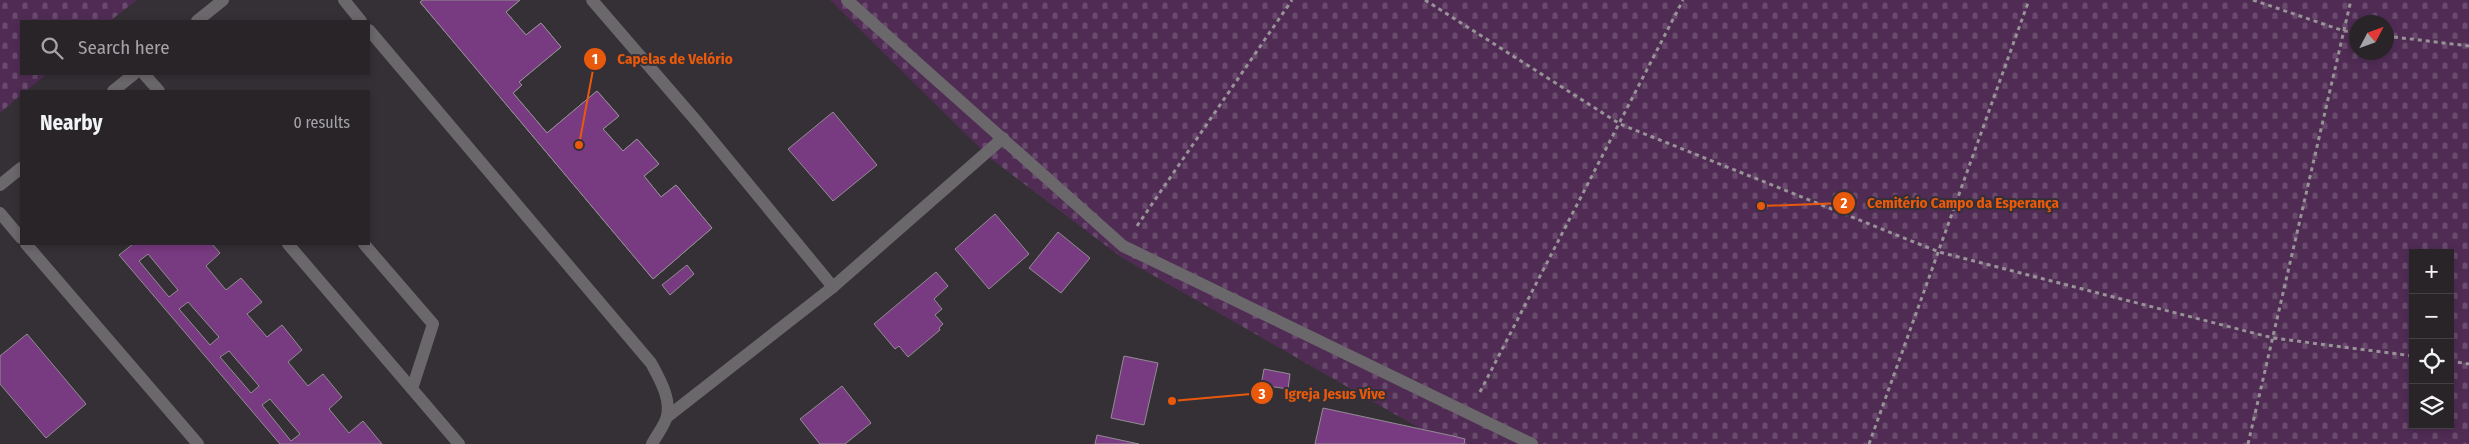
<!DOCTYPE html>
<html lang="en">
<head>
<meta charset="utf-8">
<style>
	:root { --surface:#282428; --page:#343034; --text:#f1f3f6; --muted:#a5a4a8; --line:#444145 }
	body { margin:0; font-family:"Fira Sans Condensed",sans-serif; background:var(--page); color:var(--text) }
	.controls { position:absolute; right:15px; bottom:15px; display:grid; overflow:hidden; border-radius:0px; box-shadow:0 2px 8px #0003 }
	.controls button { width:45px; height:45px; display:grid; place-items:center; padding:0; border:0; border-bottom:1px solid var(--line); background:var(--surface); color:var(--text); font:25px sans-serif }
	.compass { position:absolute; left:2349px; top:15px; width:45px; height:45px; border-radius:50%; background:var(--surface); box-shadow:0 2px 8px #0003; rotate:49deg }
	.list { margin:0; padding:0; list-style:none }
	h2 { display:flex; justify-content:space-between; align-items:center; height:65px; margin:0; padding:0 20px; font-size:21px }
	h2 small { font-size:16px; font-weight:400; color:var(--muted) }
	.icon { flex:none; width:28px; height:28px; fill:none; stroke:currentColor; stroke-width:2; stroke-linecap:round; stroke-linejoin:round }
	.map { position:relative; flex:none; width:2469px; height:444px; overflow:hidden }
	.search { position:absolute; background:var(--surface); box-shadow:0 2px 8px #0003; left:20px; top:20px; width:350px; height:55px; display:flex; align-items:center; gap:12px; box-sizing:border-box; padding:0 18px; border-radius:0px; color:var(--muted); font-size:19px }
	.panel { position:absolute; background:var(--surface); box-shadow:0 2px 8px #0003; left:20px; top:90px; width:350px; height:155px; border-radius:0px }
	.map>svg:first-child { display:block }
	.cemetery { fill:url(#cemetery-stones); fill-rule:evenodd }
	.building { fill:#783a80; stroke:#938e94; fill-rule:evenodd }
	.lines { fill:none; stroke-linecap:round; stroke-linejoin:round }
	.path { stroke:#979397; stroke-width:3; stroke-dasharray:4 4; stroke-linecap:butt }
	.minor { stroke:#6b686b; stroke-width:12 }
	.leader { fill:none; stroke:#e8590c; stroke-width:2 }
	.callout-dot { fill:#e8590c; stroke:#353035; stroke-width:2 }
	.mark-label { font-size:15px; text-anchor:middle; font-weight:bold; fill:#fff }
	.callout-label { font-size:15px; text-anchor:middle; font-weight:bold; fill:#e8590c; stroke:#353035; stroke-width:4; stroke-linejoin:round; paint-order:stroke }
</style>
</head>
<body>
<div class="map">
<svg width="2469" height="444" viewBox="0 0 2469 444">
	<defs>
		<pattern id="cemetery-stones" width="16" height="16" patternUnits="userSpaceOnUse" patternTransform="scale(1.25)"><rect width="16" height="16" fill="#502c55"/><path d="M2 7V4a2 2 0 0 1 4 0v3zM10 15v-3a2 2 0 0 1 4 0v3z" fill="#6a4b6e"/></pattern>
	</defs>
	<rect width="100%" height="100%" fill="#353035"/>
	<g class="cemetery">
		<path d="M0 0H137L110 21H21V74H47L26 91H21V95L0 113Z"/>
		<path d="M830 0H2469V444H1447L1121 257 991 159ZM2356 22H2386V52H2356ZM2413 253H2450V425H2413Z"/>
	</g>
	<g class="building">
		<path d="M423 0H520L506 12 526 35 541 23 561 47 519 82 522 85 513 93 547 133 597 91 619 116 603 129 623 151 637 139 659 164 644 176 661 197 676 185 712 228 653 279 420 2ZM448 0 477 35 470 41 441 7ZM489 48 518 83 511 89 481 55ZM586 166 615 201 607 207 579 173Z"/>
		<path d="M423 0H520L506 12 526 35 541 23 561 47 519 82 522 85 513 93 547 133 597 91 619 116 603 129 623 151 637 139 659 164 644 176 661 197 676 185 712 228 653 279 420 2Z"/>
		<path d="M833 112 877 165 833 201 788 149Z"/>
		<path d="M995 214 1029 254 989 289 955 249Z"/>
		<path d="M1058 232 1090 258 1061 293 1029 268Z"/>
		<path d="M133 244H212L220 253 206 266 226 290 241 278 262 302 247 314 267 337 282 325 302 350 288 362 308 386 323 374 342 397 329 409 349 433 363 421 382 444H280L119 255ZM148 254 178 290 169 297 139 261ZM188 302 219 337 210 345 179 309ZM229 351 259 386 251 393 220 357ZM270 399 300 434 291 441 262 405Z"/>
		<path d="M687 265 694 274 670 295 662 285Z"/>
		<path d="M936 272 948 286 934 299 942 309 935 315 943 324 939 328 940 330 908 357 899 346 895 349 874 324Z"/>
		<path d="M27 334 86 404 46 438 0 384V356Z"/>
		<path d="M1124 356 1158 363 1144 425 1111 418Z"/>
		<path d="M1264 369 1290 374 1288 389 1261 385Z"/>
		<path d="M842 386 871 423 845 444H820L800 419Z"/>
		<path d="M1323 408 1453 436 1465 439 1464 444H1315Z"/>
		<path d="M1097 435 1139 444H1095Z"/>
	</g>
	<g class="lines">
		<g class="path">
			<path d="M1425 0 1620 124 1939 252 2273 338 2413 356"/>
			<path d="M2253 0 2344 31 2356 32"/>
			<path d="M2386 36 2469 46"/>
			<path d="M1137 226 1292 0"/>
			<path d="M2450 361 2469 364"/>
			<path d="M1480 392 1683 0"/>
			<path d="M1869 444 2029 0"/>
			<path d="M2248 444 2351 0"/>
		</g>
		<g class="minor">
			<path d="M344 0 361 21"/>
			<path d="M592 0 698 123 833 287"/>
			<path d="M847 0 1123 246 1532 444"/>
			<path d="M197 21 223 0"/>
			<path d="M369 30 651 363C659 378 671 398 667 416 665 425 656 436 652 444"/>
			<path d="M144 74 159 91"/>
			<path d="M113 91 134 74"/>
			<path d="M0 185 21 168"/>
			<path d="M0 213 21 238"/>
			<path d="M26 244 198 444"/>
			<path d="M288 244 459 444"/>
			<path d="M364 244 433 324 412 389"/>
			<path d="M667 417 833 287 1003 138"/>
		</g>
	</g>
	<path class="leader" d="M579 145L595 59M1761 206L1844 203M1172 401L1262 393"/>
	<g class="callout-dot">
		<circle cx="579" cy="145" r="5"/>
		<circle cx="1761" cy="206" r="5"/>
		<circle cx="1172" cy="401" r="5"/>
		<circle cx="595" cy="59" r="12"/>
		<circle cx="1844" cy="203" r="12"/>
		<circle cx="1262" cy="393" r="12"/>
	</g>
	<g class="mark-label">
		<text x="595" y="64">1</text>
		<text x="1844" y="208">2</text>
		<text x="1262" y="399">3</text>
	</g>
	<g class="callout-label">
		<text x="675" y="64">Capelas de Velório</text>
		<text x="1963" y="208">Cemitério Campo da Esperança</text>
		<text x="1335" y="399">Igreja Jesus Vive</text>
	</g>
</svg>
<div class="controls">
<button>+</button>
<button>−</button>
<button><svg class="icon" aria-label="locate" viewBox="0 0 24 24"><circle cx="12" cy="12" r="6"/><path d="M12 2v4M12 18v4M2 12h4M18 12h4"/></svg></button>
<button><svg class="icon" aria-label="layers" viewBox="0 0 24 24"><path d="M12 4l9 5-9 5-9-5zM3 14l9 5 9-5"/></svg></button>
</div>
<svg class="compass" viewBox="-18 -18 36 36"><path d="M0-13l5 13h-10z" fill="#e53935"/><path d="M0 13l5-13h-10z" fill="#a5a4a8"/></svg>
<div class="search"><svg class="icon" aria-label="search" viewBox="0 0 24 24"><circle cx="10" cy="10" r="6"/><path d="M15 15l6 6"/></svg>Search here</div>
<section class="panel">
<h2>Nearby<small>0 results</small></h2>
<ul class="list">
</ul>
</section>
</div>
</body>
</html>
